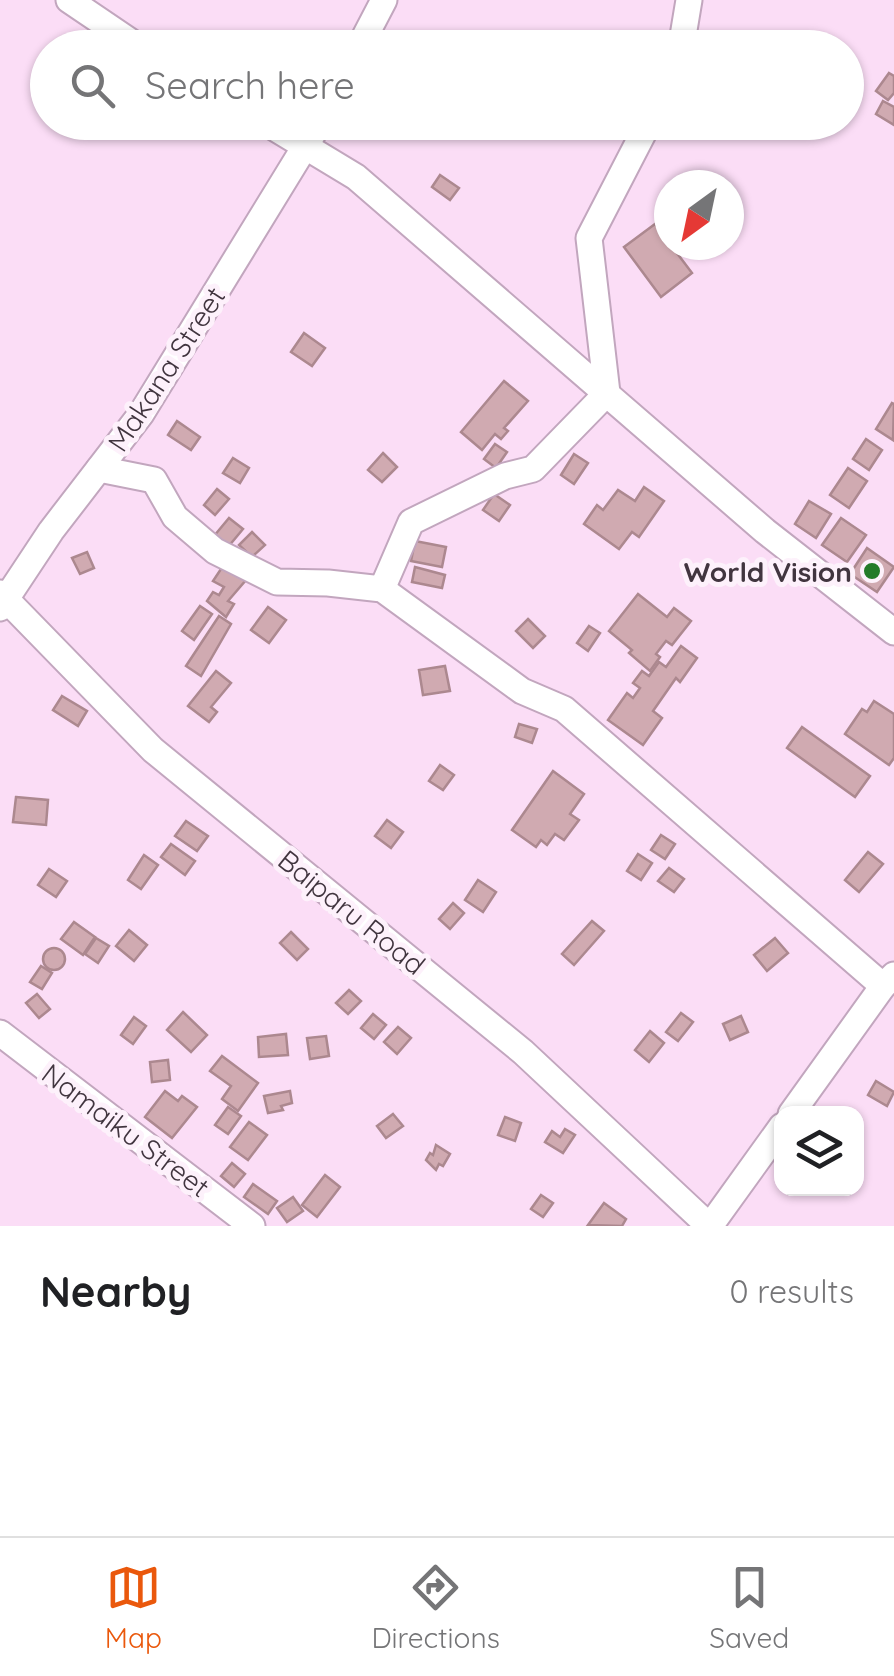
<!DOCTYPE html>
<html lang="en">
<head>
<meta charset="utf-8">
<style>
	:root { --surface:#fff; --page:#f6f6f6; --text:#202124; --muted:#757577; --line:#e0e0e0; --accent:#ea580c }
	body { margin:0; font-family:Quicksand,sans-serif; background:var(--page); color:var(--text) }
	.controls { position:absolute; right:30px; bottom:30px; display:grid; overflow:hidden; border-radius:20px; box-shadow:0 2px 8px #0004 }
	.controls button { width:90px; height:90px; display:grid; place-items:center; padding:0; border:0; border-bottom:2px solid var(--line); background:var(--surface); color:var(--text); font:50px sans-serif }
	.compass { position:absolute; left:654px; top:170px; width:90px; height:90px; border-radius:50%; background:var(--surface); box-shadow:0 2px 8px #0004; rotate:213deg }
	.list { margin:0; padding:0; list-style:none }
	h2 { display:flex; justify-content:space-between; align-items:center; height:130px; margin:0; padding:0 40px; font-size:42px }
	h2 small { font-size:32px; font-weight:400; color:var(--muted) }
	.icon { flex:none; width:55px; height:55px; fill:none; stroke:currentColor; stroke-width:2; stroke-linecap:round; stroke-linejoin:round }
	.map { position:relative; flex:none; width:894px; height:1226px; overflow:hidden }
	.search { position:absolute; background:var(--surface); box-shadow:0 2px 8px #0004; left:30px; right:30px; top:30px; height:110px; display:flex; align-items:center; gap:25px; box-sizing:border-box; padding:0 35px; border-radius:55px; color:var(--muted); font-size:38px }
	.sheet { height:310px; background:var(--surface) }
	nav { display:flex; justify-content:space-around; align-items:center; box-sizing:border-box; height:140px; border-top:2px solid var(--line); background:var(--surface); font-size:28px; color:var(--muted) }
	nav a { display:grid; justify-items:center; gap:5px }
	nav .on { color:var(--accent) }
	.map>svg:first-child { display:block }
	.building { fill:#d0aab1; stroke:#ac888f; stroke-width:2.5 }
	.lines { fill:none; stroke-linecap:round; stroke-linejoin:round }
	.minor-casing { stroke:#c2a6be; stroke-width:29 }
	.minor { stroke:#fff; stroke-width:25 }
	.poi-dot { fill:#247b29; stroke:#fdf1fb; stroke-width:4 }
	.labels { text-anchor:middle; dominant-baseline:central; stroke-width:10; stroke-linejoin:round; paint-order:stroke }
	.street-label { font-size:28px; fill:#41353f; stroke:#fdf1fb }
	.poi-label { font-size:28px; font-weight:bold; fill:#41353f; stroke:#fdf1fb; text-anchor:end }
</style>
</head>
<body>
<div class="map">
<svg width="894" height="1226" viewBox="0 0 894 1226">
	<rect width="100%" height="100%" fill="#fbddf6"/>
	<g class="building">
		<path d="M889 73 894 76V93L888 100 876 91Z"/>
		<path d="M883 101 894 107V125L876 114Z"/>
		<path d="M440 175 459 188 450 200 432 187Z"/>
		<path d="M655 224 692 273 661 297 624 247Z"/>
		<path d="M304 333 325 348 312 366 291 352Z"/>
		<path d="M504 381 528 401 504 428 508 431 501 439 495 434 482 450 461 432Z"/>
		<path d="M892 403 894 404 893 440 876 429Z"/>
		<path d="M177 421 200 437 191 450 168 435Z"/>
		<path d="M866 439 882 450 869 470 853 459Z"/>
		<path d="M495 444 507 452 496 468 484 459Z"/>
		<path d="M383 453 397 467 382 482 368 470Z"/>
		<path d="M574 454 588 463 574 484 561 475Z"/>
		<path d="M233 458 249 468 240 483 223 473Z"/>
		<path d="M848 468 867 481 849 508 830 495Z"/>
		<path d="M644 487 664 501 639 537 632 532 619 549 584 524 597 505 603 510 618 490 635 501Z"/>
		<path d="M217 489 229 499 215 515 204 505Z"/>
		<path d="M494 494 510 505 499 521 483 510Z"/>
		<path d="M809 501 831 514 816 538 795 524Z"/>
		<path d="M229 518 243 529 228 547 214 536Z"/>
		<path d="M841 518 866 535 847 562 822 545Z"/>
		<path d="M252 532 265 545 252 557 239 545Z"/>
		<path d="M415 541 446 547 442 567 411 561Z"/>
		<path d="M867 548 894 567 877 592 850 574Z"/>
		<path d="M87 552 94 568 80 574 72 558Z"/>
		<path d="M223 566 246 580 228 601 234 604 226 617 207 601 213 592 219 595 224 587 213 581Z"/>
		<path d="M415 567 445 575 442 588 412 582Z"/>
		<path d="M638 594 667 617 674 608 691 621 672 645 666 641 656 654 660 657 650 671 629 653 632 650 609 631Z"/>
		<path d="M200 606 212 614 194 640 182 631Z"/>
		<path d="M268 607 286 620 269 643 251 630Z"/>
		<path d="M219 616 231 624 201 676 186 666Z"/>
		<path d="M528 619 545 636 533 648 516 631Z"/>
		<path d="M589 626 600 633 588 651 577 643Z"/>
		<path d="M681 646 697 658 680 682 676 678 653 711 662 718 643 745 608 720 627 693 633 698 640 688 633 683 642 671 649 676 659 662 666 667Z"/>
		<path d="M445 666 450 691 423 695 419 670Z"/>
		<path d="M216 671 231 683 211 707 217 712 209 722 188 706Z"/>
		<path d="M62 696 87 711 78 726 53 710Z"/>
		<path d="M874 701 894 714V758L889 765 845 734 862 709 867 712Z"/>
		<path d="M519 724 537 729 532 743 515 737Z"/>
		<path d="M802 727 870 776 855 797 787 748Z"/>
		<path d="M440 765 454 775 443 790 429 781Z"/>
		<path d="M553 771 584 794 570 814 579 820 564 840 555 834 547 845 541 840 536 847 512 830Z"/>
		<path d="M16 797 48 800 46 825 13 822Z"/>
		<path d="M387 820 403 832 391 848 375 836Z"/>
		<path d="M186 821 208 836 197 851 175 836Z"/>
		<path d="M661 835 675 844 665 859 651 850Z"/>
		<path d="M171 844 195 861 185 875 161 857Z"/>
		<path d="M868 852 883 864 859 892 845 880Z"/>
		<path d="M638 854 652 863 641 880 627 871Z"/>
		<path d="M144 855 158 865 141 889 128 880Z"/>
		<path d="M669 868 684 879 674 892 658 881Z"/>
		<path d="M49 869 67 881 56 897 38 885Z"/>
		<path d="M478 880 496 892 483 912 465 900Z"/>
		<path d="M453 903 464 913 450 929 439 919Z"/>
		<path d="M592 921 604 931 574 965 562 954Z"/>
		<path d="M74 922 95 937 83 955 61 939Z"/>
		<path d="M129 930 147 945 134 961 116 946Z"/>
		<path d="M291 932 308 949 297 960 280 943Z"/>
		<path d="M96 938 109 946 98 963 85 954Z"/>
		<path d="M775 938 788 953 767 971 754 955Z"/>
		<circle cx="54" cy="959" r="11"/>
		<path d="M41 966 52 973 42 989 30 982Z"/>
		<path d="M349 990 361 1001 348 1014 336 1003Z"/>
		<path d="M37 994 50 1009 39 1018 26 1003Z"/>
		<path d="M183 1012 207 1035 191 1052 167 1030Z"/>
		<path d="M681 1013 693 1022 678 1041 666 1032Z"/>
		<path d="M373 1014 386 1025 374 1039 361 1028Z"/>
		<path d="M741 1016 748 1032 730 1040 723 1024Z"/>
		<path d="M134 1017 146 1026 133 1044 121 1035Z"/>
		<path d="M398 1027 411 1038 397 1054 384 1042Z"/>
		<path d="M650 1031 664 1043 649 1062 635 1050Z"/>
		<path d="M286 1034 288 1055 259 1057 258 1037Z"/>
		<path d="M326 1036 329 1056 310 1059 307 1038Z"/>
		<path d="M222 1056 258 1083 238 1111 222 1099 231 1086 210 1071Z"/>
		<path d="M168 1060 170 1080 152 1082 150 1062Z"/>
		<path d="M876 1081 894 1092 887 1106 868 1095Z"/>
		<path d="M165 1091 178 1101 182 1096 197 1107 172 1138 145 1117Z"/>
		<path d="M290 1091 292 1103 281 1106 283 1110 268 1113 264 1096Z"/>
		<path d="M228 1107 241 1116 228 1134 215 1125Z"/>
		<path d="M393 1114 403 1126 386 1138 377 1126Z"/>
		<path d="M505 1117 521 1123 515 1141 498 1135Z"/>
		<path d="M249 1122 267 1135 248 1160 230 1147Z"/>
		<path d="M565 1129 575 1135 563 1153 545 1142 552 1131 560 1137Z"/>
		<path d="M436 1145 450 1154 443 1166 439 1164 436 1170 426 1160 430 1153 433 1155Z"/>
		<path d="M232 1163 245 1174 234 1187 221 1176Z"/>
		<path d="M325 1175 340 1187 317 1217 302 1205Z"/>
		<path d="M253 1184 277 1201 268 1214 244 1197Z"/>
		<path d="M541 1195 553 1203 543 1217 531 1209Z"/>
		<path d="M293 1197 303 1211 287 1222 277 1208Z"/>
		<path d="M604 1203 626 1219 622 1226 588 1225Z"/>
	</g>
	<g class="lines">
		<g class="minor-casing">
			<g id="minor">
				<path d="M69 0 140 48"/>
				<path d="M359 48 384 0"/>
				<path d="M681 48 689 0"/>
				<path d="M265 122 356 177 765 531 894 632"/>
				<path d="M99 469 154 480 175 517 215 551 277 582 328 583 382 589 522 691 564 709 883 986"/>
				<path d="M382 589 411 522 505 476 533 469 607 393 589 238 649 122"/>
				<path d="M0 593 153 750 523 1052 709 1226"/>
				<path d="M0 608 51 531 141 414 320 122"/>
				<path d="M0 1033 252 1226"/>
				<path d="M791 1114 883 986 894 975"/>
				<path d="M710 1226 782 1126"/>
			</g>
		</g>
		<use href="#minor" class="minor"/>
	</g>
	<circle class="poi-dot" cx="872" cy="571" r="10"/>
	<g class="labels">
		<g class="street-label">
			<text transform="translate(166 369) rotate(-57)">Makana Street</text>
			<text transform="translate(352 912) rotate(39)">Baiparu Road</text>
			<text transform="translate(126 1130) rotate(37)">Namaiku Street</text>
		</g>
		<g class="poi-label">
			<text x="852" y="571">World Vision</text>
		</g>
	</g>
</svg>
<div class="controls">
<button><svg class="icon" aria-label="layers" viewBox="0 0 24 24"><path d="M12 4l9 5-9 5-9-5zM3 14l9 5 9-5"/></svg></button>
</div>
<svg class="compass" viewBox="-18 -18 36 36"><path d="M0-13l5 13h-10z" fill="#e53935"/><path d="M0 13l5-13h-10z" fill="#757577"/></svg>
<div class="search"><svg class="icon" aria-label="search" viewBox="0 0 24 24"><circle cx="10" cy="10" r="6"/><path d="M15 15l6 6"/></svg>Search here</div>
</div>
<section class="sheet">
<h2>Nearby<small>0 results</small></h2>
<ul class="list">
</ul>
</section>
<nav>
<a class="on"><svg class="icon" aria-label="map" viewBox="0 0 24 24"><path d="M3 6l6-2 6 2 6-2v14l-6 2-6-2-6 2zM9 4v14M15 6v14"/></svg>Map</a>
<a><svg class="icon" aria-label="directions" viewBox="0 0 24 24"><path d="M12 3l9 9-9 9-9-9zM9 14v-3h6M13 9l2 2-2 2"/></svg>Directions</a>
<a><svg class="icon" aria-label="saved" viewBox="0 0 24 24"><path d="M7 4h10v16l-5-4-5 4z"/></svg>Saved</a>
</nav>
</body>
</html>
